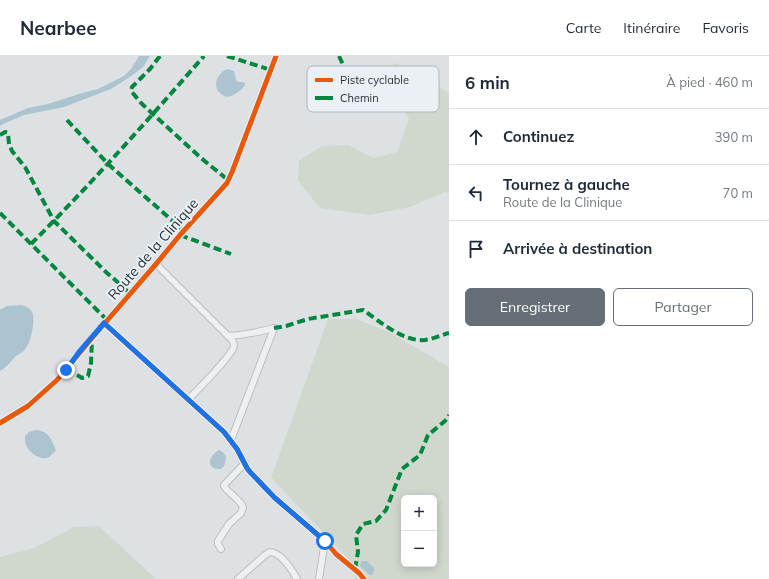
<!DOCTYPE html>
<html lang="fr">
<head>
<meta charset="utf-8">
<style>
	:root { --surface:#fff; --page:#f6f6f7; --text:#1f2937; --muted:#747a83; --line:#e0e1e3; --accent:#666f76 }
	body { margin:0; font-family:Mulish,sans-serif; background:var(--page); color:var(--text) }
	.controls { position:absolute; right:12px; bottom:12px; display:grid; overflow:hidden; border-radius:6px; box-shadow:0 2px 10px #0003 }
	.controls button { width:36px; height:36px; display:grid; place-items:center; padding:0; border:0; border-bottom:1px solid var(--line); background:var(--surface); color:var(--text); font:20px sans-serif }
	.stop { position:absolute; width:12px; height:12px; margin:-9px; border:3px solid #1a73e8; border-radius:50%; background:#fff }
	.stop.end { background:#1a73e8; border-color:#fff; box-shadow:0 1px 4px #0008 }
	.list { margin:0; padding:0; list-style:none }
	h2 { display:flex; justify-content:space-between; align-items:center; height:52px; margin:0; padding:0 16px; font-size:17px }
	h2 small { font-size:13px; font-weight:400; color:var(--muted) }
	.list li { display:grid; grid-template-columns:26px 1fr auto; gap:12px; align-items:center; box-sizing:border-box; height:56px; padding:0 16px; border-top:1px solid var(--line) }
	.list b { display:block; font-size:15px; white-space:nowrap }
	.list p { margin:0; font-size:13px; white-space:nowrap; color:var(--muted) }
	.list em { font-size:13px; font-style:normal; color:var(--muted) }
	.actions { display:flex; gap:8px; padding:12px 16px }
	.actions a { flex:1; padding:9px 0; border:1px solid var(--accent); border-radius:6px; text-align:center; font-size:14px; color:var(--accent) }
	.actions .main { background:var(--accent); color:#fff }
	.icon { flex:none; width:22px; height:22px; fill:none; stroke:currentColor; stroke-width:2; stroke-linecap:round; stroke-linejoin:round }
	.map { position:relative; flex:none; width:449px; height:523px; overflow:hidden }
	header { display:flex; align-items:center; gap:24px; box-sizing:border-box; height:56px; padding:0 20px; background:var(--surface); border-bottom:1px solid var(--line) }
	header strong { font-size:19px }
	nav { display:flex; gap:22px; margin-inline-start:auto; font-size:14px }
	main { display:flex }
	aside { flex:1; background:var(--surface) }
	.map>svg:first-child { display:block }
	.green { fill:#d0d8ce; fill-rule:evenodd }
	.water { fill:#abc4d0 }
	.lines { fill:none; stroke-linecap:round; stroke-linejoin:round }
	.minor-casing { stroke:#bcbfc1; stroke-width:8 }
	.minor { stroke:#edeff1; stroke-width:6 }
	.quiet { stroke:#00873e; stroke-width:4; stroke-dasharray:8 4; stroke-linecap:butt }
	.cycleway-casing { stroke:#ebf0f4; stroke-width:8 }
	.cycleway { stroke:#e8590c; stroke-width:5 }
	.route { stroke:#1a73e8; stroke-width:5 }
	.labels { text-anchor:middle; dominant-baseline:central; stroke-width:4; stroke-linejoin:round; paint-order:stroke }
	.street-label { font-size:14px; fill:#25323c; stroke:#ebf0f4 }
	.key { fill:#ebf0f4; stroke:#b0b7bd; stroke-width:1 }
	.key-label { font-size:11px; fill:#25323c }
</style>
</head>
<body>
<header>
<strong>Nearbee</strong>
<nav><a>Carte</a><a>Itinéraire</a><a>Favoris</a></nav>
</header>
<main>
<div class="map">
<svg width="449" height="523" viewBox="0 0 449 523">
	<rect width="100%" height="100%" fill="#dee1e3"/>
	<g class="green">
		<path d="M395 7 425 18 449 38V137L445 136 410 151 370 159 320 152 298 125 299 105 322 90 349 89 373 102 397 96 409 63 393 37 382 18Z"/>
		<path d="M328 263H356L387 275 449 311V523H368L271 422ZM404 442H434V508H404Z"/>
		<path d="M99 470 156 523H0V501L34 492 74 471Z"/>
	</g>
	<g class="water">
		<path d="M139 0H150L143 11 130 21 111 33 64 51 24 59 3 68 0 70V64L28 52 48 48 82 37 98 33 124 20 131 13Z"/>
		<path d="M227 13 234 15C237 22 233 27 244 26L245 29C241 35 235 39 227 41 211 36 214 19 227 13Z"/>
		<path d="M22 249C26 250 30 252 32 256 36 263 31 286 26 292 24 296 20 297 16 300 11 305 7 311 0 315V254L7 250Z"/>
		<path d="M35 374C48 374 52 384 56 394 54 396 51 400 49 401 40 406 27 395 25 386 25 384 25 382 25 380L29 376Z"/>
		<path d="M219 394C222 395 226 398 226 402L224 410 221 413C219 413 214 413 212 411 206 405 214 397 219 394Z"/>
		<path d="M362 505H367L374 512V515L372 519H370L360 510 361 506Z"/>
	</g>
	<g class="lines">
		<g class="minor-casing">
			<g id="minor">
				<path d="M156 208 232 284C233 286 234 287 234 290 232 300 197 334 188 344"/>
				<path d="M104 267 224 376 237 393 247 412 250 416 275 442 325 485 336 498 359 517 364 523"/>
				<path d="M228 280C244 279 259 276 274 272"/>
				<path d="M0 367 28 350 57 324 92 282 156 208 180 179 227 127 232 116 276 0"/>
				<path d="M231 384 274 272"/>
				<path d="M221 493 218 488V485L229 468 241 457 243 451C239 442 229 438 224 430V429L245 407"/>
				<path d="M238 523 265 499 270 496C282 497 292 514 297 523"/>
				<path d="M319 523 325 485"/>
			</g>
		</g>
		<use href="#minor" class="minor"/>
		<g class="quiet">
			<path d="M160 0 150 13 132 31 131 35 142 48 201 102 228 124"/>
			<path d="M227 0 271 14"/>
			<path d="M339 0 352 28"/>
			<path d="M67 64 108 108 184 175"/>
			<path d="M0 79 5 76 8 77 9 88 12 95 25 111 54 165 107 217 121 229 130 238"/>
			<path d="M0 157 107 264"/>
			<path d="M180 179 231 198"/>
			<path d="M31 188C91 128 148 64 204 0"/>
			<path d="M274 272 286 270 308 263 363 254C381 266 403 286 425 284 433 283 441 279 449 277"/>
			<path d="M66 314 74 317 82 322 88 320 91 307 92 283"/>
			<path d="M355 513 358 496 356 479 363 468 376 465 386 454 402 413 420 399 428 379 445 365 449 359"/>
		</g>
		<g class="cycleway-casing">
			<g id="cycleway">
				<path d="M104 267 224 376 237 393 247 412 250 416 275 442 325 485 336 498 359 517 364 523"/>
				<path d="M0 367 28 350 57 324 92 282 156 208 180 179 227 127 232 116 276 0"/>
			</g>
		</g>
		<use href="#cycleway" class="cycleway"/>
	</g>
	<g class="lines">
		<path class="route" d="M66 314 79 296 104 267 224 376 237 393 247 412 250 416 275 442 325 485"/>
	</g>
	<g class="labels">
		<g class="street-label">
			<text transform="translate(153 193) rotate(-49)">Route de la Clinique</text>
		</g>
	</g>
	<rect x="307" y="10" width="132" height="46" rx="6" class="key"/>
	<rect x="315" y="22" width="18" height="4" fill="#e8590c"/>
	<rect x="315" y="40" width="18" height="4" fill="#00873e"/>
	<g class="key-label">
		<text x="340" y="28">Piste cyclable</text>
		<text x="340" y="46">Chemin</text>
	</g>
</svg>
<div class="controls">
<button>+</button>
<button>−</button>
</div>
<div class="stop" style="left:325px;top:485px"></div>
<div class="stop end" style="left:66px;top:314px"></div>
</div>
<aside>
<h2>6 min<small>À pied · 460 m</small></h2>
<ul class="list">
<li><svg class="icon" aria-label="ahead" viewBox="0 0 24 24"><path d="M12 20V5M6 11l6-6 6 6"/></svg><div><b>Continuez</b></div><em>390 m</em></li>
<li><svg class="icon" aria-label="left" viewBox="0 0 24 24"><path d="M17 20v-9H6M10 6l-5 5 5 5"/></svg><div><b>Tournez à gauche</b><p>Route de la Clinique</p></div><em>70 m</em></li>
<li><svg class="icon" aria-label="arrive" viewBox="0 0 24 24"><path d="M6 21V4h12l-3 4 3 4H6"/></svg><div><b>Arrivée à destination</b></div></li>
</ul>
<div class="actions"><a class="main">Enregistrer</a><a>Partager</a></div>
</aside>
</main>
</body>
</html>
